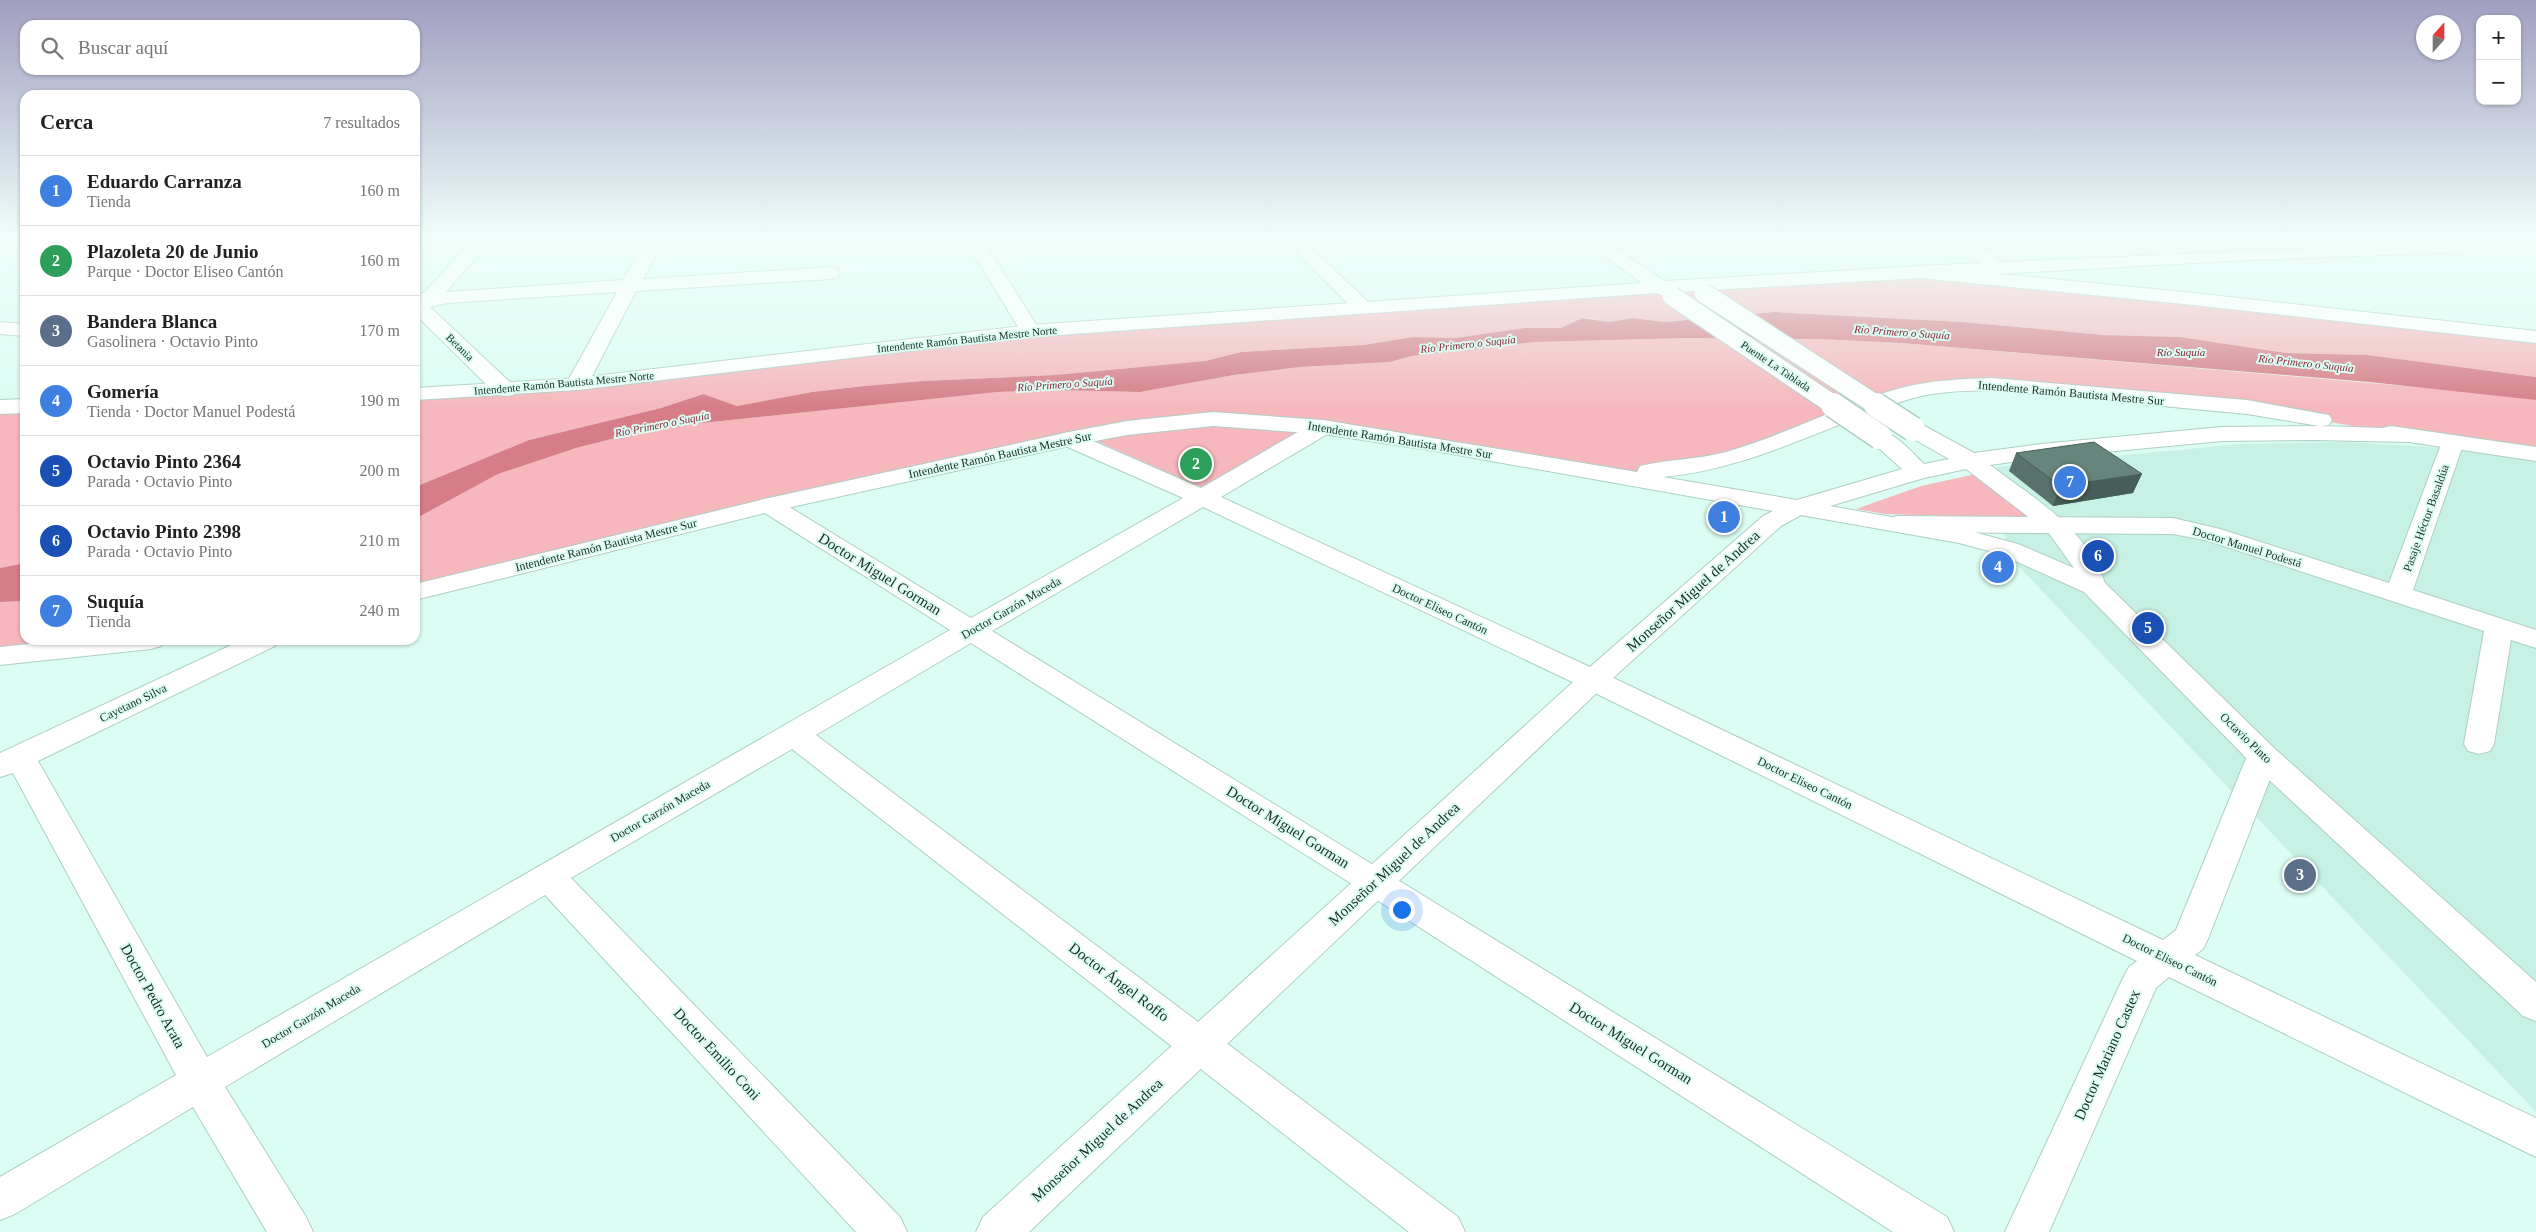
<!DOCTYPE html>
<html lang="es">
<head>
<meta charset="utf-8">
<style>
	:root { --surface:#fff; --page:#f6f6f6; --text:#222; --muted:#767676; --line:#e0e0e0; --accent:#111827 }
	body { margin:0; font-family:Georgia,serif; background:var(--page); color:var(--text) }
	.controls { position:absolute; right:15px; top:15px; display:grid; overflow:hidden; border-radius:10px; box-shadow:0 1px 4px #0004 }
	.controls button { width:45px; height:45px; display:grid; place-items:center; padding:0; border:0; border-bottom:1px solid var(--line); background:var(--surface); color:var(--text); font:25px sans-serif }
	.compass { position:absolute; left:2416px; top:15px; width:45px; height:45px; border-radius:50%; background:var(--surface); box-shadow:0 1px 4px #0004; rotate:21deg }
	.you { position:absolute; left:1401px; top:909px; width:18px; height:18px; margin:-12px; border:4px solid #fff; border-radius:50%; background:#1a73e8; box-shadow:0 0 0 8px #1a73e833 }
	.badge { display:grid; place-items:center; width:32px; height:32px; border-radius:50%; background:var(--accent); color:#fff; font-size:16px; font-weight:700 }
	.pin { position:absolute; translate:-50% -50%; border:2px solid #fff; box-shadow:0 1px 5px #0006 }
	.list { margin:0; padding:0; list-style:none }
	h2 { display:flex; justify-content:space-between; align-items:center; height:65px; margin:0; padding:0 20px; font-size:21px }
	h2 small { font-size:16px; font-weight:400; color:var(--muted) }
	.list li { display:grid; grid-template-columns:32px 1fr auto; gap:15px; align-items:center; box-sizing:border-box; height:70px; padding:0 20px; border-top:1px solid var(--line) }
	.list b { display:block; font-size:19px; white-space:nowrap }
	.list p { margin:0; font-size:16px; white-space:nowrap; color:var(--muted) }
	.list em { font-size:16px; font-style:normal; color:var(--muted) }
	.icon { flex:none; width:28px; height:28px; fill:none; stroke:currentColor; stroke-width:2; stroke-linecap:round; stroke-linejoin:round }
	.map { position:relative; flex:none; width:2536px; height:1232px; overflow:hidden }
	.search { position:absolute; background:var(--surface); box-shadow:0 1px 4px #0004; left:20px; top:20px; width:400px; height:55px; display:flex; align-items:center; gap:12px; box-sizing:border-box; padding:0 18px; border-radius:15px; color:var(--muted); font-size:19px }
	.panel { position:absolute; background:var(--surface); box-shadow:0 1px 4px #0004; left:20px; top:90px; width:400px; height:555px; border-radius:15px }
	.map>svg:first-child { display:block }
	.built { fill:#c7f1e4 }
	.green { fill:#f6b8bd }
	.water { fill:#d67d87 }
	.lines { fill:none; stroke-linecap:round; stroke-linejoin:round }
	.minor-casing { stroke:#adcec4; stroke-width:2 }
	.major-casing { stroke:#adcec4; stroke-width:2 }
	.minor { fill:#fff; fill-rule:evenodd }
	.major { fill:#fff; fill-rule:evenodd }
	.major-bridge-far1-casing { stroke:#adcec4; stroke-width:21; stroke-linecap:butt }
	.major-bridge-casing { stroke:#adcec4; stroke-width:27; stroke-linecap:butt }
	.major-bridge-far1 { stroke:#fff; stroke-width:19 }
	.major-bridge { stroke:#fff; stroke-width:24 }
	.wall { fill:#58726b }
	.shaded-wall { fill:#475d57 }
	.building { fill:#66857c; stroke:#475d57 }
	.labels { text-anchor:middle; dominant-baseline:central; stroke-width:4; stroke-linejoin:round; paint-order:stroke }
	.far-water-label { font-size:11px; font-style:italic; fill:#8c2339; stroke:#dbfdf3 }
	.far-street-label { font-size:11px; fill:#1f2c28; stroke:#dbfdf3 }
	.street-label { font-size:12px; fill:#1f2c28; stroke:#dbfdf3 }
	.near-street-label { font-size:15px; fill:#1f2c28; stroke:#dbfdf3 }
</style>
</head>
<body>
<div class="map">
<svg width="2536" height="1232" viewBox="0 0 2536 1232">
	<rect width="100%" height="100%" fill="#dbfdf3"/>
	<path class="built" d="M2348 442 2478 450 2536 458V1112L2007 554 1997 467 2242 444Z"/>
	<g class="green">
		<path d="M1921 272 2536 337V377L2368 355 2286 353 2180 337 2104 335 1963 322 1774 312 1665 322 1632 318 1610 322 1587 318 1579 319 1561 328H1524L1455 338 1413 337 1363 345 1241 352 1205 361 1054 375 923 381 864 386 812 392 737 406 702 394 661 408 529 440 415 487V394L462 392 1030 331Z"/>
		<path d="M1687 338 1819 339 1901 343 2487 393 2536 400V454L2408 436 2281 413 1992 384 1930 388 1735 457 1657 471 1594 473 1251 420 1127 428 415 592V519L498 474 576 448 655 428 998 392 1055 390 1140 392 1234 375 1300 367 1390 362 1412 356 1535 342Z"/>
		<path d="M25 406V563L0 568V407Z"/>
		<path d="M1191 425 1306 430 1202 488 1092 439Z"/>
		<path d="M1976 474 2033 519 1885 514 1856 509 1921 486Z"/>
		<path d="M25 601V640H151L0 656V602Z"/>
	</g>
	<g class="water">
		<path d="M1774 312 1963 322 2104 335 2180 337 2286 353 2368 355 2536 377V400L2369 382 1901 343 1819 339 1687 338 1535 342 1412 356 1390 362 1300 367 1234 375 1140 392 1055 390 998 392 655 428 576 448 498 474 415 519V487L529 440 661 408 703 394 737 406 812 392 864 386 923 381 1054 375 1205 361 1241 352 1363 345 1413 337 1455 338 1524 328H1561L1582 318 1610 322 1632 318 1665 322Z"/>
		<path d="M25 563V601L0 602V568Z"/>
	</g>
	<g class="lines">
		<g class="minor-casing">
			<g id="minor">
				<path d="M25 235V245L0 246V236Z"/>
				<path d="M477 235H495L446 292 623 280 648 235H666L643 279 831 267 838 269 840 273 838 277 831 279 636 291 588 384 585 389 577 390 569 389 566 384 617 292 448 303 430 307 513 385 516 390 513 395 505 396 497 395 415 314V297L427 290Z"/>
				<path d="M962 235H980L1040 331 1037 335H1023Z"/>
				<path d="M1280 235H1298L1370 304 1373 308 1370 312H1356Z"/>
				<path d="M1944 235H1964L2003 262 2459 242 2463 235H2481L2473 249 2462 252 2249 260 1921 278 1915 276 1912 272 1915 268 1921 266 1981 263Z"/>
				<path d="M0 322 25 324V336L0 334Z"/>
				<path d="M1323 420 1331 422 1334 427 1331 432 1221 497 1603 673 2163 940 2176 930 2247 756 2252 748 2263 745 2274 748 2279 756 2208 939 2203 949 2195 955 2536 1118V1157L2169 977 2156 988 2049 1232H2005L2123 978 2129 967 2137 961 1583 687 1203 507 992 631 1947 1217 1954 1232H1893L1363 891 971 643 816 735 1458 1217 1465 1232H1409L792 749 571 878 900 1217 907 1232H856L545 895 225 1087 306 1217 313 1232H267L193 1107 15 1214 0 1220V1177L176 1075 13 773 0 777V753L242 640H279L275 646 38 761 207 1057 950 630 760 510 757 505 760 500 769 498 778 500 971 618 1183 498 1061 444 1058 439 1061 434 1069 432 1077 434 1201 488 1315 422Z"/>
				<path d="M2453 435 2461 437 2464 442 2413 590 2536 630V648L2511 640 2494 744 2490 751 2479 754 2468 751 2464 744 2484 631 2205 540 2173 534 1897 532 1888 529 1884 524 1888 519 1897 516 2173 518 2220 529 2389 583 2442 442 2445 437Z"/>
			</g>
		</g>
		<g class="major-casing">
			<g id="major">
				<path d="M1575 235H1595L1665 281 1921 266 2194 293 2536 331V343L2194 305 1921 278 1676 292 1667 297 1657 293 1030 337 577 390 415 400V388L577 378 1030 325 1642 283Z"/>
				<path d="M1992 378 2247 400 2329 415 2332 420 2329 425 2322 426 2383 428 2391 426 2536 447V461L2409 442 2314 440 2222 441 2041 458 1990 465C2035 499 2086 528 2105 583L2274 748 2536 982V1021L2523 1016 2252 764 2084 592 2000 554 1959 543 1801 515 1781 526 1603 687 1029 1232H976L983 1217 1583 673 1763 516 1773 511 1435 451 1323 434 1213 426 1127 435 1069 446 769 512 415 600V584L769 498 1069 432 1127 421 1213 412 1323 420 1637 472 1640 466C1668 459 1697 460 1726 452 1786 435 1841 404 1901 388 1931 380 1962 379 1992 378ZM1992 390 2247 414 2319 426 2222 427 2041 444 1974 453 1921 424 1913 422 1905 424 1902 429 1905 434 1949 459 1924 464C1910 451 1892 427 1872 432L1869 437 1872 442 1902 469 1797 500 1663 477C1752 469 1829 424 1913 398 1938 391 1966 391 1992 390ZM1966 469 2048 532 2074 568 2018 544 1970 531 1830 506 1924 478Z"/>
				<path d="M25 399V413L0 414V400Z"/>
				<path d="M68 640H165L161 646 151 649 0 665V647Z"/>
			</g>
		</g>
		<use href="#minor" class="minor"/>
		<use href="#major" class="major"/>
		<g class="major-bridge-far1-casing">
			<g id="major-bridge-far1">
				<path d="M1704 293 1878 406"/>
				<path d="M1672 296 1835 406"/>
			</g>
		</g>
		<g class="major-bridge-casing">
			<g id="major-bridge">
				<path d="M1833 405 1880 437"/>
				<path d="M1876 405 1913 429"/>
			</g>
		</g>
		<use href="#major-bridge-far1" class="major-bridge-far1"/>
		<use href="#major-bridge" class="major-bridge"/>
	</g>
	<path class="wall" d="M2016 453 2133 493 2053 506 2009 471Z"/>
	<path class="shaded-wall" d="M2142 474 2133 493 2053 506 2060 486Z"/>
	<path class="building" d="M2094 442 2142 474 2060 486 2016 453Z"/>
	<linearGradient id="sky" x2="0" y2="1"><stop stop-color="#a19ec1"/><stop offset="0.58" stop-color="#effefa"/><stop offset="1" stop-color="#effefa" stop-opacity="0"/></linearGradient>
	<rect width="2536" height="408" fill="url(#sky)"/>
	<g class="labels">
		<g class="far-water-label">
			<text transform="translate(1902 332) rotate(4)">Río Primero o Suquía</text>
			<text transform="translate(1468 344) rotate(-6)">Río Primero o Suquía</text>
			<text x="2181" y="352">Río Suquía</text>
			<text transform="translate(2306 363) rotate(6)">Río Primero o Suquía</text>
			<text transform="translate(1065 384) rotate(-4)">Río Primero o Suquía</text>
			<text transform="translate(662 424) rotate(-11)">Río Primero o Suquía</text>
		</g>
		<g class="far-street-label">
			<text transform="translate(967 339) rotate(-6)">Intendente Ramón Bautista Mestre Norte</text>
			<text transform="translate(460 347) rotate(44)">Betania</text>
			<text transform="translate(1776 366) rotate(34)">Puente La Tablada</text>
			<text transform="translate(564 383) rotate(-5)">Intendente Ramón Bautista Mestre Norte</text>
		</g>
		<g class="street-label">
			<text transform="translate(2071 393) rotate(5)">Intendente Ramón Bautista Mestre Sur</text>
			<text transform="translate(1400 440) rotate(9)">Intendente Ramón Bautista Mestre Sur</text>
			<text transform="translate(1000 455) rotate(-12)">Intendente Ramón Bautista Mestre Sur</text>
			<text transform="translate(2426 518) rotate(-70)">Pasaje Héctor Basaldúa</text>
			<text transform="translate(606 545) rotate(-14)">Intendente Ramón Bautista Mestre Sur</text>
			<text transform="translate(2247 547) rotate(17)">Doctor Manuel Podestá</text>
			<text transform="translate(1011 608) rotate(-30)">Doctor Garzón Maceda</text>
			<text transform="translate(1440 609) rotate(25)">Doctor Eliseo Cantón</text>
			<text transform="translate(133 703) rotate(-26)">Cayetano Silva</text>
			<text transform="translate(2246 738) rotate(44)">Octavio Pinto</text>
			<text transform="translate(1805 783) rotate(26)">Doctor Eliseo Cantón</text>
			<text transform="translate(660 811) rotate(-30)">Doctor Garzón Maceda</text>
			<text transform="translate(2170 960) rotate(26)">Doctor Eliseo Cantón</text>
			<text transform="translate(311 1016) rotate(-31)">Doctor Garzón Maceda</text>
		</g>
		<g class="near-street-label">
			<text transform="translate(880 574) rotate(32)">Doctor Miguel Gorman</text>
			<text transform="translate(1693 591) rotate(-42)">Monseñor Miguel de Andrea</text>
			<text transform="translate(1288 827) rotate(32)">Doctor Miguel Gorman</text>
			<text transform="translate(1394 864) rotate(-43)">Monseñor Miguel de Andrea</text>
			<text transform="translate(1119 982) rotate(37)">Doctor Ángel Roffo</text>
			<text transform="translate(153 996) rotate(61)">Doctor Pedro Arata</text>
			<text transform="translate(1631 1043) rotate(32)">Doctor Miguel Gorman</text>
			<text transform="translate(717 1054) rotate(47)">Doctor Emilio Coni</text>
			<text transform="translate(2107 1055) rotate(-66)">Doctor Mariano Castex</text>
			<text transform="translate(1097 1140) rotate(-43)">Monseñor Miguel de Andrea</text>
		</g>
	</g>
</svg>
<div class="controls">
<button>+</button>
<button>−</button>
</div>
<svg class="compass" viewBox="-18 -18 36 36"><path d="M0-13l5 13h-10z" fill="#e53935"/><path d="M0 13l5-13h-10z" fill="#767676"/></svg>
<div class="you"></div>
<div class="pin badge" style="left:1724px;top:517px;background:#3f7fe0">1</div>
<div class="pin badge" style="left:1196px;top:464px;background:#2e9e5b">2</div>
<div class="pin badge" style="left:2300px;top:875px;background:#5c6f8a">3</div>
<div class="pin badge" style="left:1998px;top:567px;background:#3f7fe0">4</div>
<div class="pin badge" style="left:2148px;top:628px;background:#1a4fb4">5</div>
<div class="pin badge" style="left:2098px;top:556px;background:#1a4fb4">6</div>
<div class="pin badge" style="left:2070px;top:482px;background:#3f7fe0">7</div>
<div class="search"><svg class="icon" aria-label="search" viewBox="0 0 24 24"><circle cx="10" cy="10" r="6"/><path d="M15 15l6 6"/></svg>Buscar aquí</div>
<section class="panel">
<h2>Cerca<small>7 resultados</small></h2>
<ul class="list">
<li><span class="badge" style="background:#3f7fe0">1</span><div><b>Eduardo Carranza</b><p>Tienda</p></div><em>160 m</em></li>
<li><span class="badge" style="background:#2e9e5b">2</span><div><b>Plazoleta 20 de Junio</b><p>Parque · Doctor Eliseo Cantón</p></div><em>160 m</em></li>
<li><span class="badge" style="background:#5c6f8a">3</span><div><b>Bandera Blanca</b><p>Gasolinera · Octavio Pinto</p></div><em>170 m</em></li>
<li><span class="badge" style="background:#3f7fe0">4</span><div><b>Gomería</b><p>Tienda · Doctor Manuel Podestá</p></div><em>190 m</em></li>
<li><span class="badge" style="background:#1a4fb4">5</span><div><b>Octavio Pinto 2364</b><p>Parada · Octavio Pinto</p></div><em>200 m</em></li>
<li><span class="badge" style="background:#1a4fb4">6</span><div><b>Octavio Pinto 2398</b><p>Parada · Octavio Pinto</p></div><em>210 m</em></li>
<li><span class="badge" style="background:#3f7fe0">7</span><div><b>Suquía</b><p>Tienda</p></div><em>240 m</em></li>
</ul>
</section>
</div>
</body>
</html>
